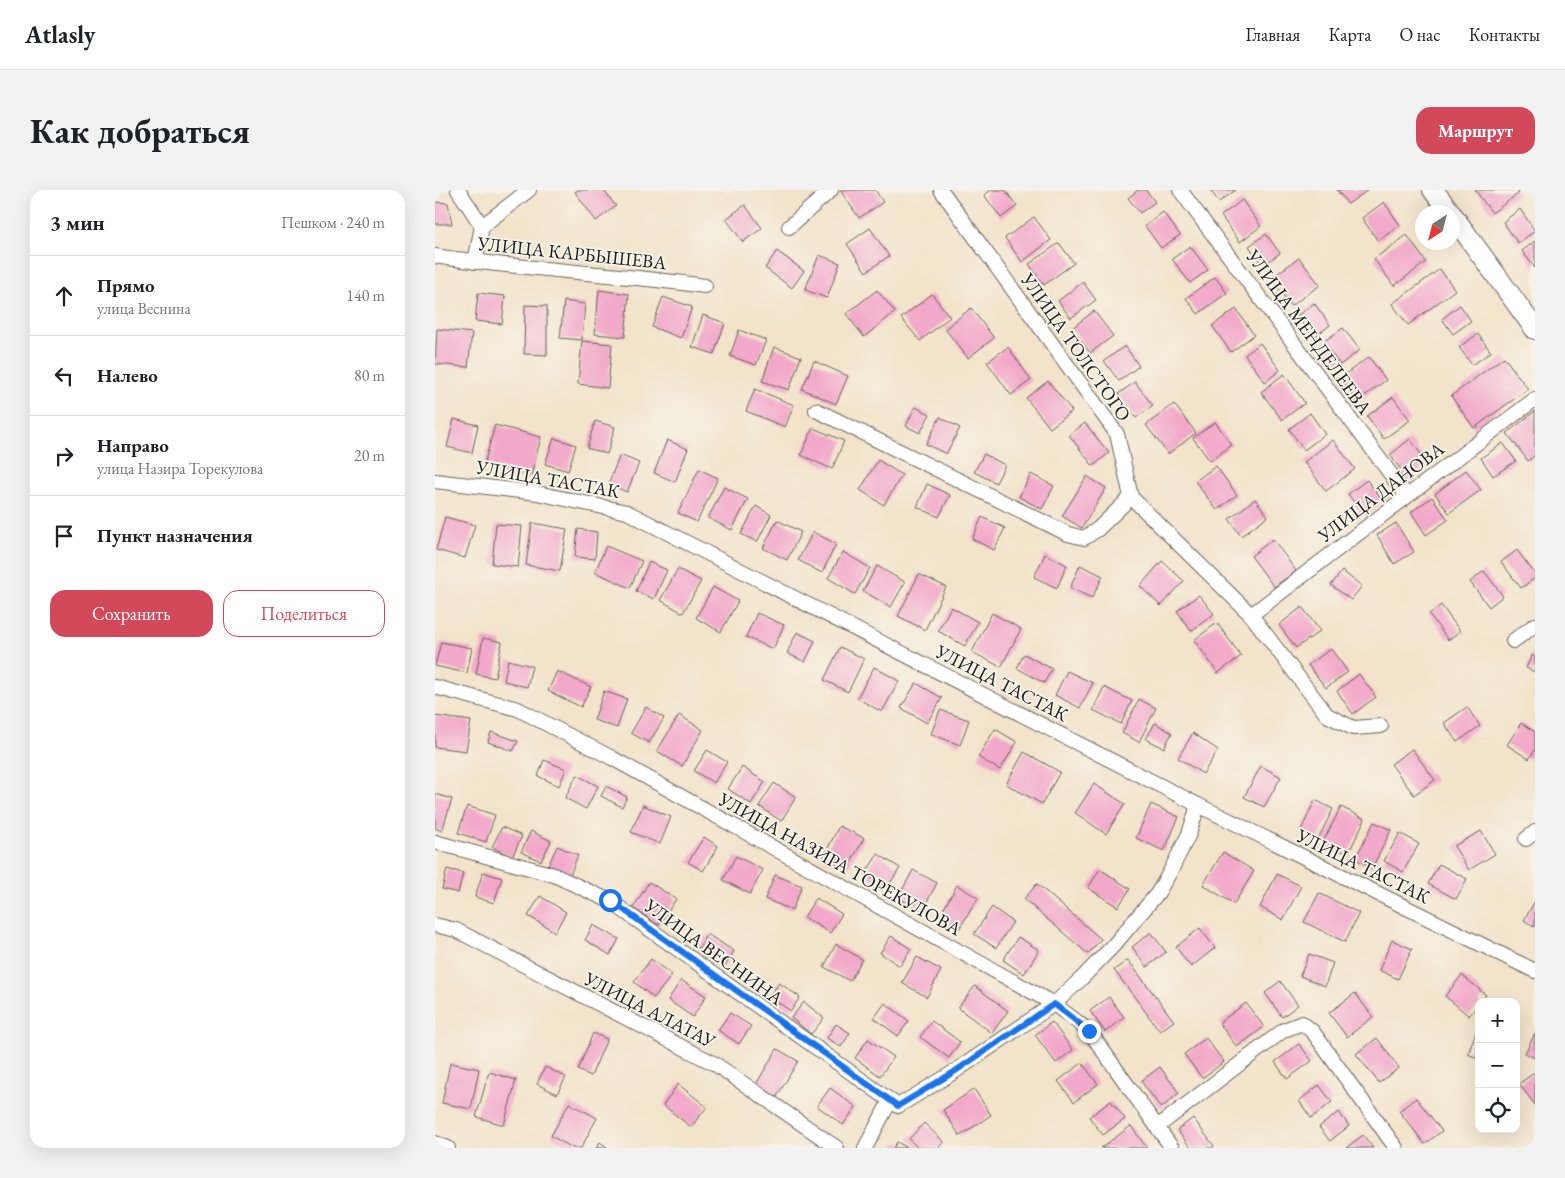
<!DOCTYPE html>
<html lang="ru">
<head>
<meta charset="utf-8">
<style>
	:root { --surface:#fff; --page:#f2f2f2; --text:#202124; --muted:#757577; --line:#e0e0e0; --accent:#d1495b }
	body { margin:0; font-family:"EB Garamond",serif; background:var(--page); color:var(--text) }
	.controls { position:absolute; right:15px; bottom:15px; display:grid; overflow:hidden; border-radius:10px; box-shadow:0 5px 20px #0002 }
	.controls button { width:45px; height:45px; display:grid; place-items:center; padding:0; border:0; border-bottom:1px solid var(--line); background:var(--surface); color:var(--text); font:25px sans-serif }
	.compass { position:absolute; left:980px; top:15px; width:45px; height:45px; border-radius:50%; background:var(--surface); box-shadow:0 5px 20px #0002; rotate:216deg }
	.stop { position:absolute; width:15px; height:15px; margin:-11px; border:4px solid #1a73e8; border-radius:50%; background:#fff }
	.stop.end { background:#1a73e8; border-color:#fff; box-shadow:0 1px 5px #0008 }
	.list { margin:0; padding:0; list-style:none }
	h2 { display:flex; justify-content:space-between; align-items:center; height:65px; margin:0; padding:0 20px; font-size:21px }
	h2 small { font-size:16px; font-weight:400; color:var(--muted) }
	.list li { display:grid; grid-template-columns:32px 1fr auto; gap:15px; align-items:center; box-sizing:border-box; height:80px; padding:0 20px; border-top:1px solid var(--line) }
	.list b { display:block; font-size:19px; white-space:nowrap }
	.list p { margin:0; font-size:16px; white-space:nowrap; color:var(--muted) }
	.list em { font-size:16px; font-style:normal; color:var(--muted) }
	.actions { display:flex; gap:10px; padding:15px 20px }
	.actions a { flex:1; padding:11px 0; border:1px solid var(--accent); border-radius:15px; text-align:center; font-size:18px; color:var(--accent) }
	.actions .main { background:var(--accent); color:#fff }
	.icon { flex:none; width:28px; height:28px; fill:none; stroke:currentColor; stroke-width:2; stroke-linecap:round; stroke-linejoin:round }
	.map { position:relative; flex:none; width:1100px; height:958px; overflow:hidden; border-radius:15px }
	header { display:flex; align-items:center; gap:30px; box-sizing:border-box; height:70px; padding:0 25px; background:var(--surface); border-bottom:1px solid var(--line) }
	header strong { font-size:24px }
	nav { display:flex; gap:28px; margin-inline-start:auto; font-size:18px }
	.intro { display:flex; align-items:center; justify-content:space-between; box-sizing:border-box; height:120px; padding:0 30px }
	h1 { margin:0; font-size:35px }
	.button { padding:12px 22px; border-radius:15px; background:var(--accent); color:#fff; font-size:18px; font-weight:700 }
	main { display:flex; gap:30px; padding:0 30px }
	aside { flex:1; background:var(--surface); border-radius:15px; box-shadow:0 5px 20px #0002 }
	.map>svg:first-child { display:block }
	.building { fill:#f2a8ca }
	.lines { fill:none; stroke-linecap:round; stroke-linejoin:round }
	.street-casing { stroke:#676259; stroke-width:16 }
	.secondary-casing { stroke:#676259; stroke-width:22 }
	.street { stroke:#fff; stroke-width:14 }
	.secondary { stroke:#fff; stroke-width:20 }
	.route { stroke:#1a73e8; stroke-width:6 }
	.labels { text-anchor:middle; dominant-baseline:central; stroke-width:4; stroke-linejoin:round; paint-order:stroke }
	.street-label { font-size:19px; fill:#1c1c1c; stroke:#f7f3e8 }
</style>
</head>
<body>
<header>
<strong>Atlasly</strong>
<nav><a>Главная</a><a>Карта</a><a>О нас</a><a>Контакты</a></nav>
</header>
<div class="intro"><h1>Как добраться</h1><a class="button">Маршрут</a></div>
<main>
<aside>
<h2>3 мин<small>Пешком · 240 m</small></h2>
<ul class="list">
<li><svg class="icon" aria-label="ahead" viewBox="0 0 24 24"><path d="M12 20V5M6 11l6-6 6 6"/></svg><div><b>Прямо</b><p>улица Веснина</p></div><em>140 m</em></li>
<li><svg class="icon" aria-label="left" viewBox="0 0 24 24"><path d="M17 20v-9H6M10 6l-5 5 5 5"/></svg><div><b>Налево</b></div><em>80 m</em></li>
<li><svg class="icon" aria-label="right" viewBox="0 0 24 24"><path d="M7 20v-9h11M14 6l5 5-5 5"/></svg><div><b>Направо</b><p>улица Назира Торекулова</p></div><em>20 m</em></li>
<li><svg class="icon" aria-label="arrive" viewBox="0 0 24 24"><path d="M6 21V4h12l-3 4 3 4H6"/></svg><div><b>Пункт назначения</b></div></li>
</ul>
<div class="actions"><a class="main">Сохранить</a><a>Поделиться</a></div>
</aside>
<div class="map">
<svg width="1100" height="958" viewBox="0 0 1100 958">
	<rect width="100%" height="100%" fill="#f7f3e8"/>
	<filter id="ink" filterUnits="userSpaceOnUse"><feTurbulence type="fractalNoise" baseFrequency=".02" numOctaves="2"/><feDisplacementMap in="SourceGraphic" scale="10" xChannelSelector="R" yChannelSelector="G"/><feConvolveMatrix kernelMatrix="1 2 1 2 8 2 1 2 1" color-interpolation-filters="sRGB"/></filter>
	<filter id="wash" filterUnits="userSpaceOnUse"><feTurbulence type="fractalNoise" baseFrequency=".0096" numOctaves="4" result="noise"/><feDisplacementMap in="SourceGraphic" scale="20" xChannelSelector="R" yChannelSelector="G"/><feGaussianBlur stdDeviation="1.12" result="paint"/><feColorMatrix in="noise" values="0 0 0 0 0 0 0 0 0 0 0 0 0 0 0 0 0 1.4 0 .05"/><feComposite in="paint" operator="in"/></filter>
	<g filter="url(#wash)">
		<rect width="100%" height="100%" fill="#f2e3ca"/>
		<g id="blocks">
			<g class="building">
				<path d="M143 0H168L181 16 161 31 140 2Z"/>
				<path d="M405 0H440L448 12 424 28Z"/>
				<path d="M556 0H570L582 16 566 28 549 5Z"/>
				<path d="M703 0H711L720 12 705 23 693 8Z"/>
				<path d="M775 0H801L784 12Z"/>
				<path d="M902 0H933L913 14Z"/>
				<path d="M1040 0H1082L1084 3 1057 23Z"/>
				<path d="M807 10 826 36 805 52 786 26Z"/>
				<path d="M0 12 13 13 17 34H0Z"/>
				<path d="M949 12 965 35 943 51 927 28Z"/>
				<path d="M310 15 327 38 308 52 291 29Z"/>
				<path d="M1085 19 1100 41 1083 53 1068 32Z"/>
				<path d="M728 22 745 45 726 58 710 36Z"/>
				<path d="M599 27 616 50 587 72 570 48Z"/>
				<path d="M435 38 454 66 431 82 412 54Z"/>
				<path d="M831 44 845 63 828 76 814 56Z"/>
				<path d="M972 45 991 72 959 96 939 69Z"/>
				<path d="M1100 51V78L1087 61Z"/>
				<path d="M624 53 639 73 609 95 594 74Z"/>
				<path d="M755 56 773 80 755 93 737 69Z"/>
				<path d="M342 61 369 81 357 98 330 78Z"/>
				<path d="M384 65 405 73 392 108 370 100Z"/>
				<path d="M864 68 885 95 856 116 836 88Z"/>
				<path d="M1005 79 1020 100 973 135 957 114Z"/>
				<path d="M780 87 792 103 763 124 751 108Z"/>
				<path d="M648 92 661 110 636 128 623 111Z"/>
				<path d="M164 100 194 104 190 147 160 144Z"/>
				<path d="M442 100 460 122 429 147 411 124Z"/>
				<path d="M43 103 70 106 67 134 40 131Z"/>
				<path d="M497 104 515 127 485 151 466 128Z"/>
				<path d="M228 107 257 117 246 148 217 137Z"/>
				<path d="M129 111 150 114 147 150 125 148Z"/>
				<path d="M879 113 895 135 878 148 862 126Z"/>
				<path d="M90 115 112 116V165L89 164Z"/>
				<path d="M1025 115 1036 131 1018 144 1007 129Z"/>
				<path d="M536 118 559 148 533 168 510 139Z"/>
				<path d="M801 119 819 145 796 162 777 136Z"/>
				<path d="M659 121 678 146 655 163 637 138Z"/>
				<path d="M268 125 290 133 279 164 257 157Z"/>
				<path d="M908 138 925 160 905 175 888 152Z"/>
				<path d="M2 139 37 143 33 177 0 174Z"/>
				<path d="M304 140 331 150 321 175 295 166Z"/>
				<path d="M1043 144 1056 162 1037 175 1024 157Z"/>
				<path d="M147 151 177 154 173 198 143 194Z"/>
				<path d="M825 153 845 180 830 192 810 165Z"/>
				<path d="M690 156 704 176 684 191 669 171Z"/>
				<path d="M339 157 366 167 354 200 327 191Z"/>
				<path d="M573 157 596 190 576 205 552 172Z"/>
				<path d="M934 167 951 190 922 212 905 188Z"/>
				<path d="M1069 167 1093 199 1039 238 1016 206Z"/>
				<path d="M379 171 413 186 401 214 367 199Z"/>
				<path d="M849 184 870 213 847 230 826 202Z"/>
				<path d="M613 191 637 221 615 238 591 208Z"/>
				<path d="M700 192 718 216 701 228 683 204Z"/>
				<path d="M320 199 359 215 350 237 311 221Z"/>
				<path d="M958 207 975 230 949 249 932 226Z"/>
				<path d="M739 214 761 243 733 264 711 235Z"/>
				<path d="M480 217 495 224 485 243 471 236Z"/>
				<path d="M1100 221V265L1093 271 1072 243Z"/>
				<path d="M875 223 890 244 869 260 854 239Z"/>
				<path d="M505 227 525 238 511 264 491 254Z"/>
				<path d="M19 229 43 235 37 263 12 257Z"/>
				<path d="M160 231 180 237 172 264 152 258Z"/>
				<path d="M780 232 797 255 775 271 758 248Z"/>
				<path d="M650 233 674 263 658 276 634 245Z"/>
				<path d="M60 235 106 247 96 286 49 274Z"/>
				<path d="M378 238 409 251 397 279 366 265Z"/>
				<path d="M119 248 141 255 133 281 110 274Z"/>
				<path d="M975 249 993 274 973 289 955 265Z"/>
				<path d="M232 250 253 259 240 292 219 283Z"/>
				<path d="M898 250 920 279 891 301 869 272Z"/>
				<path d="M1068 253 1081 271 1058 286 1046 268Z"/>
				<path d="M549 264 570 275 561 293 539 282Z"/>
				<path d="M185 265 204 273 192 302 173 294Z"/>
				<path d="M443 270 467 285 449 315 425 300Z"/>
				<path d="M781 276 802 305 782 320 760 291Z"/>
				<path d="M264 279 283 288 262 332 243 323Z"/>
				<path d="M1031 280 1046 300 1014 323 1000 304Z"/>
				<path d="M596 284 619 296 607 319 584 307Z"/>
				<path d="M652 286 671 298 647 338 627 326Z"/>
				<path d="M932 290 947 310 928 324 913 304Z"/>
				<path d="M492 294 515 305 504 327 482 317Z"/>
				<path d="M289 297 313 309 297 340 273 328Z"/>
				<path d="M997 307 1013 330 991 345 976 322Z"/>
				<path d="M820 309 833 326 806 346 794 329Z"/>
				<path d="M321 316 336 325 322 352 306 344Z"/>
				<path d="M10 327 40 335 30 368 1 360Z"/>
				<path d="M547 327 570 338 559 360 537 349Z"/>
				<path d="M342 330 366 342 352 370 328 358Z"/>
				<path d="M97 333 132 339 125 381 91 375Z"/>
				<path d="M961 333 979 362 959 374 942 345Z"/>
				<path d="M61 334 87 336 83 377 57 374Z"/>
				<path d="M143 339 162 342 160 369 140 367Z"/>
				<path d="M378 342 401 354 387 383 363 370Z"/>
				<path d="M838 349 861 381 839 397 816 366Z"/>
				<path d="M171 356 207 371 195 398 160 382Z"/>
				<path d="M1082 360 1100 384V388L1086 398 1066 372Z"/>
				<path d="M408 362 435 378 420 404 393 388Z"/>
				<path d="M610 364 632 375 622 398 599 387Z"/>
				<path d="M727 371 749 391 726 416 705 396Z"/>
				<path d="M214 372 232 380 219 409 201 401Z"/>
				<path d="M645 375 668 386 657 408 635 398Z"/>
				<path d="M442 376 470 392 456 417 428 401Z"/>
				<path d="M243 379 266 391 248 423 225 410Z"/>
				<path d="M907 381 927 396 916 410 896 395Z"/>
				<path d="M1049 381 1068 406 1054 417 1035 392Z"/>
				<path d="M484 384 511 397 490 440 463 426Z"/>
				<path d="M278 397 303 411 286 442 261 428Z"/>
				<path d="M764 405 779 424 756 441 742 421Z"/>
				<path d="M1006 415 1025 441 1013 450 994 424Z"/>
				<path d="M516 417 543 432 530 456 503 441Z"/>
				<path d="M867 417 885 441 861 458 844 435Z"/>
				<path d="M322 423 349 435 338 459 311 447Z"/>
				<path d="M557 423 586 439 566 477 537 462Z"/>
				<path d="M782 433 806 466 783 483 759 450Z"/>
				<path d="M362 442 380 451 370 472 352 463Z"/>
				<path d="M48 448 67 452 60 488 41 484Z"/>
				<path d="M6 452 37 458 32 483 0 476Z"/>
				<path d="M405 457 429 469 413 502 389 490Z"/>
				<path d="M896 459 913 482 891 498 873 475Z"/>
				<path d="M589 464 617 479 609 493 582 478Z"/>
				<path d="M1097 465 1100 467V482L1091 478Z"/>
				<path d="M73 470 97 476 92 497 69 491Z"/>
				<path d="M439 477 464 491 447 522 422 508Z"/>
				<path d="M122 481 156 497 146 517 113 501Z"/>
				<path d="M632 481 658 493 645 518 620 505Z"/>
				<path d="M924 484 941 507 918 524 902 501Z"/>
				<path d="M481 493 507 508 492 533 466 518Z"/>
				<path d="M669 497 697 511 686 534 658 520Z"/>
				<path d="M169 501 192 509 182 538 159 530Z"/>
				<path d="M704 509 721 518 704 552 687 543Z"/>
				<path d="M211 517 229 528 214 553 196 543Z"/>
				<path d="M1032 517 1045 536 1022 552 1009 533Z"/>
				<path d="M505 520 534 530 525 555 496 544Z"/>
				<path d="M244 525 268 540 247 576 222 561Z"/>
				<path d="M0 526 36 531 31 561 0 557Z"/>
				<path d="M720 533 737 543 729 558 711 549Z"/>
				<path d="M1086 533 1100 542V560L1094 569 1072 555Z"/>
				<path d="M560 539 582 552 565 580 543 567Z"/>
				<path d="M56 542 83 551 78 561 53 552Z"/>
				<path d="M758 543 783 560 768 584 743 568Z"/>
				<path d="M977 559 1000 590 979 605 956 574Z"/>
				<path d="M272 560 292 572 279 593 259 581Z"/>
				<path d="M589 562 625 582 607 614 571 594Z"/>
				<path d="M109 570 131 579 124 596 103 586Z"/>
				<path d="M826 576 846 587 829 617 809 607Z"/>
				<path d="M307 577 330 592 316 614 293 599Z"/>
				<path d="M142 585 163 596 151 619 130 608Z"/>
				<path d="M339 593 361 607 346 631 324 616Z"/>
				<path d="M659 594 690 614 671 644 640 623Z"/>
				<path d="M171 596 192 607 187 617 166 606Z"/>
				<path d="M0 604 17 609 7 641 0 638Z"/>
				<path d="M880 610 898 619 883 649 866 640Z"/>
				<path d="M716 614 744 627 729 661 701 648Z"/>
				<path d="M208 615 236 627 225 654 196 642Z"/>
				<path d="M32 616 60 625 51 652 23 643Z"/>
				<path d="M906 617 930 629 913 664 888 652Z"/>
				<path d="M939 632 956 640 937 678 920 669Z"/>
				<path d="M404 636 429 648 412 680 388 668Z"/>
				<path d="M67 637 87 646 77 667 57 657Z"/>
				<path d="M96 641 116 651 106 671 86 662Z"/>
				<path d="M1046 641 1060 664 1034 680 1019 656Z"/>
				<path d="M965 643 984 654 968 682 949 671Z"/>
				<path d="M269 647 283 656 268 681 253 672Z"/>
				<path d="M122 656 143 665 135 685 113 676Z"/>
				<path d="M788 662 819 681 799 714 768 695Z"/>
				<path d="M443 664 465 678 452 698 430 684Z"/>
				<path d="M301 666 328 680 315 704 288 690Z"/>
				<path d="M1004 674 1032 689 1021 709 993 694Z"/>
				<path d="M12 679 28 683 23 703 7 699Z"/>
				<path d="M665 679 695 699 683 717 653 698Z"/>
				<path d="M478 680 502 693 487 721 463 708Z"/>
				<path d="M48 682 67 688 59 713 40 707Z"/>
				<path d="M842 684 866 696 848 730 825 717Z"/>
				<path d="M340 685 367 696 357 720 330 709Z"/>
				<path d="M214 692 241 709 224 735 198 718Z"/>
				<path d="M602 694 666 749 653 764 589 709Z"/>
				<path d="M522 695 543 708 524 739 504 727Z"/>
				<path d="M884 703 924 723 910 752 869 732Z"/>
				<path d="M105 706 131 722 120 742 93 726Z"/>
				<path d="M381 708 407 724 395 743 369 727Z"/>
				<path d="M1100 711V737L1089 730Z"/>
				<path d="M557 717 578 732 561 758 539 744Z"/>
				<path d="M158 735 184 749 175 765 150 750Z"/>
				<path d="M765 738 780 758 756 777 741 757Z"/>
				<path d="M716 742 731 762 712 777 697 757Z"/>
				<path d="M272 744 299 761 289 777 262 760Z"/>
				<path d="M456 746 476 759 465 776 445 763Z"/>
				<path d="M583 747 604 760 589 784 568 770Z"/>
				<path d="M957 750 977 759 963 789 944 780Z"/>
				<path d="M401 754 427 769 415 791 389 777Z"/>
				<path d="M874 764 898 773 890 796 865 786Z"/>
				<path d="M482 767 506 780 492 807 467 793Z"/>
				<path d="M216 769 237 785 219 808 199 792Z"/>
				<path d="M693 770 739 831 725 841 679 780Z"/>
				<path d="M1027 785 1051 805 1044 812V814L1034 826 1010 806Z"/>
				<path d="M246 790 271 806 258 827 233 810Z"/>
				<path d="M845 791 863 815 847 827 830 803Z"/>
				<path d="M344 793 365 807 356 821 334 807Z"/>
				<path d="M540 796 573 821 557 843 523 818Z"/>
				<path d="M920 803 938 827 912 847 894 823Z"/>
				<path d="M674 807 689 827 670 842 655 821Z"/>
				<path d="M369 812 389 828 376 844 356 828Z"/>
				<path d="M450 813 474 831 463 846 439 828Z"/>
				<path d="M811 813 829 837 802 857 784 833Z"/>
				<path d="M295 823 316 836 304 854 283 840Z"/>
				<path d="M497 831 525 852 514 868 485 847Z"/>
				<path d="M617 832 638 860 621 873 600 845Z"/>
				<path d="M401 834 415 843 406 857 392 848Z"/>
				<path d="M1041 842 1044 843V869L1033 864Z"/>
				<path d="M158 843 172 849 156 886 143 880Z"/>
				<path d="M1100 843V868L1090 863Z"/>
				<path d="M771 848 789 872 767 888 749 864Z"/>
				<path d="M942 848 964 878 944 893 921 864Z"/>
				<path d="M433 849 459 867 445 886 420 868Z"/>
				<path d="M864 854 877 871 852 889 840 872Z"/>
				<path d="M342 859 363 871 341 908 320 896Z"/>
				<path d="M15 873 44 879 36 919 7 913Z"/>
				<path d="M647 873 663 894 639 912 623 891Z"/>
				<path d="M110 877 131 887 122 904 102 894Z"/>
				<path d="M725 877 744 903 726 918 706 891Z"/>
				<path d="M54 882 81 890 69 935 41 927Z"/>
				<path d="M1100 882V915L1084 894Z"/>
				<path d="M243 894 272 917 256 937 228 915Z"/>
				<path d="M884 895 897 912 876 928 864 911Z"/>
				<path d="M395 898 421 917 408 935 382 916Z"/>
				<path d="M539 899 556 925 525 946 508 920Z"/>
				<path d="M981 908 1007 941 990 954 964 921Z"/>
				<path d="M676 911 690 929 668 945 654 927Z"/>
				<path d="M134 913 162 928 146 958H138L116 946Z"/>
				<path d="M904 922 914 936 895 951 884 937Z"/>
				<path d="M758 928 779 956 777 958H756L742 940Z"/>
				<path d="M489 933 509 952 503 958H483L474 949Z"/>
				<path d="M696 936 712 958H666Z"/>
				<path d="M928 945 938 958H911Z"/>
				<path d="M165 952 173 958H161Z"/>
				<path d="M462 952 473 958H458Z"/>
			</g>
		</g>
	</g>
	<g filter="url(#ink)">
		<use href="#blocks" fill-opacity="0" stroke="#676259" stroke-width="1"/>
		<g class="lines">
			<g class="street-casing">
				<g id="street">
					<path d="M23 0 47 36"/>
					<path d="M506 0 682 244 696 307 816 425 892 525 918 538 946 536"/>
					<path d="M745 0 972 306"/>
					<path d="M354 37 396 0"/>
					<path d="M0 66C90 80 180 83 270 96"/>
					<path d="M40 72 47 36 94 0"/>
					<path d="M381 220 633 344 649 348 663 339 696 307"/>
					<path d="M0 291 102 303 192 322 763 615 1100 781"/>
					<path d="M816 425 1100 209"/>
					<path d="M1078 451 1100 435"/>
					<path d="M0 497 83 519 177 568 619 814 654 841 737 958"/>
					<path d="M1091 649 1100 642"/>
					<path d="M0 652 119 685 175 711 463 916 519 882 619 814 646 789 678 756 722 704 735 682 754 644 763 615"/>
					<path d="M0 735 21 740 280 874 402 958"/>
					<path d="M722 937 849 840 867 833 878 842 961 958"/>
					<path d="M0 953 13 958"/>
					<path d="M430 958 455 911"/>
				</g>
			</g>
			<g class="secondary-casing">
				<g id="secondary">
					<path d="M998 0 1015 22"/>
					<path d="M1018 26 1100 139"/>
				</g>
			</g>
			<use href="#street" class="street"/>
			<use href="#secondary" class="secondary"/>
		</g>
	</g>
	<g class="lines" filter="url(#ink)">
		<path class="route" d="M175 710 463 916 519 882 619 814 654 841"/>
	</g>
	<g class="labels">
		<g class="street-label">
			<text transform="translate(137 63) rotate(6)">УЛИЦА КАРБЫШЕВА</text>
			<text transform="translate(874 142) rotate(54)">УЛИЦА МЕНДЕЛЕЕВА</text>
			<text transform="translate(641 157) rotate(55)">УЛИЦА ТОЛСТОГО</text>
			<text transform="translate(113 289) rotate(10)">УЛИЦА ТАСТАК</text>
			<text transform="translate(946 302) rotate(-37)">УЛИЦА ДАНОВА</text>
			<text transform="translate(567 493) rotate(27)">УЛИЦА ТАСТАК</text>
			<text transform="translate(405 674) rotate(29)">УЛИЦА НАЗИРА ТОРЕКУЛОВА</text>
			<text transform="translate(928 676) rotate(26)">УЛИЦА ТАСТАК</text>
			<text transform="translate(279 762) rotate(36)">УЛИЦА ВЕСНИНА</text>
			<text transform="translate(215 820) rotate(27)">УЛИЦА АЛАТАУ</text>
		</g>
	</g>
</svg>
<div class="controls">
<button>+</button>
<button>−</button>
<button><svg class="icon" aria-label="locate" viewBox="0 0 24 24"><circle cx="12" cy="12" r="6"/><path d="M12 2v4M12 18v4M2 12h4M18 12h4"/></svg></button>
</div>
<svg class="compass" viewBox="-18 -18 36 36"><path d="M0-13l5 13h-10z" fill="#e53935"/><path d="M0 13l5-13h-10z" fill="#757577"/></svg>
<div class="stop" style="left:175px;top:710px"></div>
<div class="stop end" style="left:654px;top:841px"></div>
</div>
</main>
</body>
</html>
